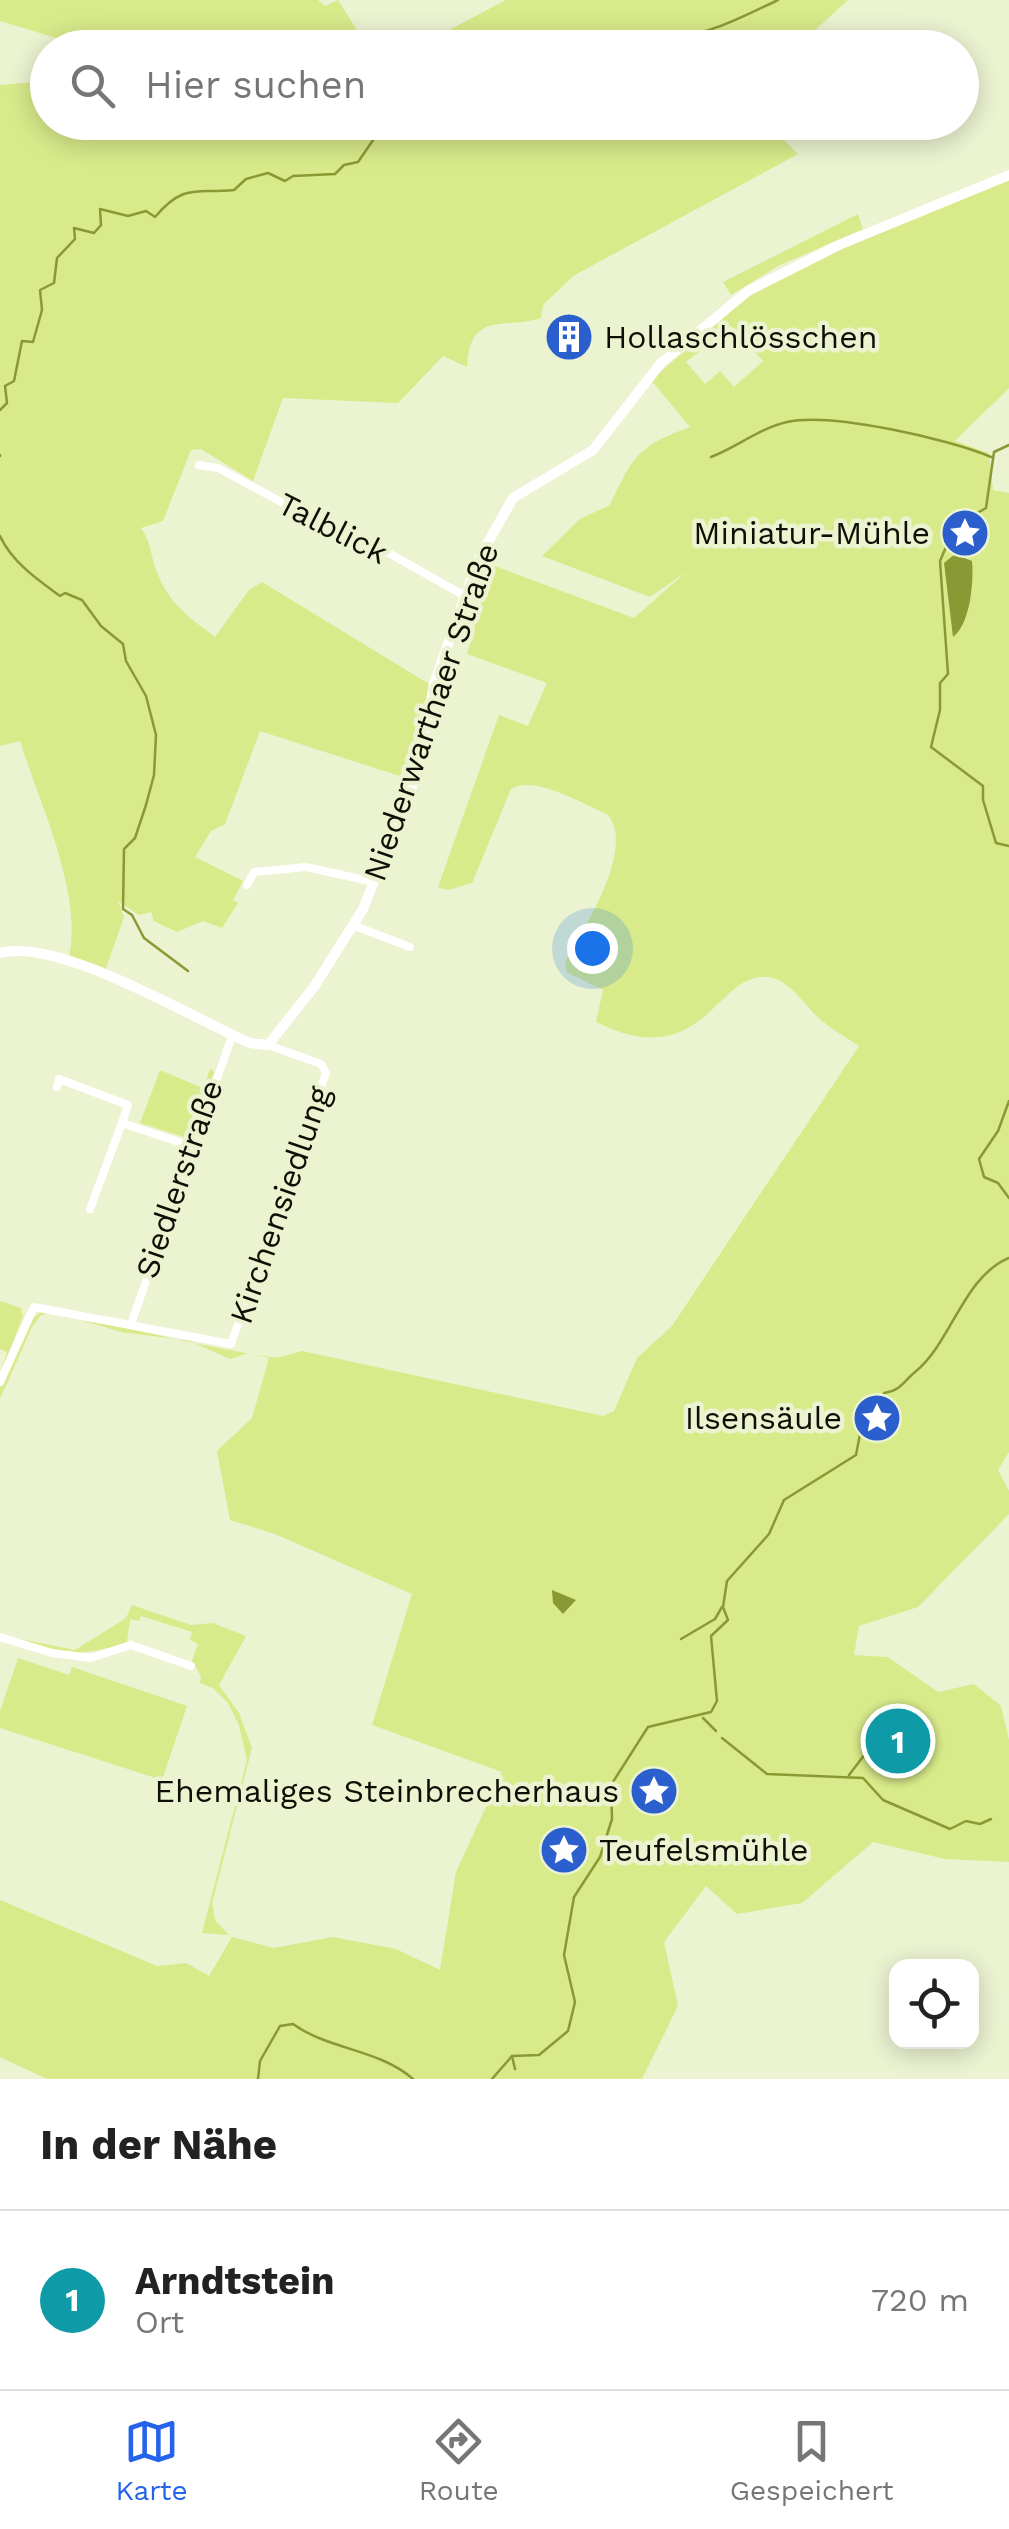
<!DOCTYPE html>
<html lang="de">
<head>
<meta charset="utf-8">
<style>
	:root { --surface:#fff; --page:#f2f2f2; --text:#222; --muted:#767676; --line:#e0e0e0; --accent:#2563eb }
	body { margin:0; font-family:"Work Sans",sans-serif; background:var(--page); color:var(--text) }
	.controls { position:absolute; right:30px; bottom:30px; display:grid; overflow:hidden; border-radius:20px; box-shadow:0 5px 25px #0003 }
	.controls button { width:90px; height:90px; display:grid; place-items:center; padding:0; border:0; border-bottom:2px solid var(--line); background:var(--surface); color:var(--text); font:50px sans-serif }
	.you { position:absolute; left:592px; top:948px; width:35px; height:35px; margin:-25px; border:8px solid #fff; border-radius:50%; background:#1a73e8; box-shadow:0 0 0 15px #1a73e833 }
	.badge { display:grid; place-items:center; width:65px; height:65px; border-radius:50%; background:var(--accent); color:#fff; font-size:32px; font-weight:700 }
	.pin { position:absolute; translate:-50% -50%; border:5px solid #fff; box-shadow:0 2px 10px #0006 }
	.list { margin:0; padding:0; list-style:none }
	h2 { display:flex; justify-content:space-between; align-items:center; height:130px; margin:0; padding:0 40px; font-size:42px }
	h2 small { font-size:32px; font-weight:400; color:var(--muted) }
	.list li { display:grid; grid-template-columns:65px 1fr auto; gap:30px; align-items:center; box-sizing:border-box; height:180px; padding:0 40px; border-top:2px solid var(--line) }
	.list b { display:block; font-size:38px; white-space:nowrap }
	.list p { margin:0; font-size:32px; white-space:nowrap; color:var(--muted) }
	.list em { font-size:32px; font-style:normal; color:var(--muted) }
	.icon { flex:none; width:55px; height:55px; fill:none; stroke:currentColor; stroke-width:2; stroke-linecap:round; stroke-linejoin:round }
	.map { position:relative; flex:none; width:1009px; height:2079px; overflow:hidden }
	.search { position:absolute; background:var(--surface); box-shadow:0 5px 25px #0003; left:30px; right:30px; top:30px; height:110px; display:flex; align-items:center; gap:25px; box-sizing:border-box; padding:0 35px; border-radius:55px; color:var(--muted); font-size:38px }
	.sheet { height:310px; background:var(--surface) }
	nav { display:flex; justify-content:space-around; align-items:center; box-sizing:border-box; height:140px; border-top:2px solid var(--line); background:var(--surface); font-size:28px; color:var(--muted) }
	nav a { display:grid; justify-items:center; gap:5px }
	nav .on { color:var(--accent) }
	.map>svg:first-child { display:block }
	.green { fill:#d8ea8a; fill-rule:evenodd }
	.water { fill:#8a9933 }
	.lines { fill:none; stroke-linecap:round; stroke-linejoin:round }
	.stream { stroke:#8a9933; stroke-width:2.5 }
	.street { stroke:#fff; stroke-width:8 }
	.secondary { stroke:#fff; stroke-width:10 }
	.labels { text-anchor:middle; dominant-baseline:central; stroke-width:9; stroke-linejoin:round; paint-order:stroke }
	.poi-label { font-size:32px; fill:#0e1005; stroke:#ebf3d1; text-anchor:end }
	.street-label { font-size:32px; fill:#0e1005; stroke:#ebf3d1 }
</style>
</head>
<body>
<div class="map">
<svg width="1009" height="2079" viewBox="0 0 1009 2079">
	<rect width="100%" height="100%" fill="#ebf3d1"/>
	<g class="green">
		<path d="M0 0H318L325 6 338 0 363 40 358 43 362 48 86 47 0 21Z"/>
		<path d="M506 0H848L802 42 778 47H417Z"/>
		<path d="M47 81 48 122H766L798 154 573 276 543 305 541 318C502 330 470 310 467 367L443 356 398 403 283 398 253 481 201 449 191 450 163 521 141 528C152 544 150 555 157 572 168 603 190 618 215 637L249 590 262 582 429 684 416 764 408 770 413 772 409 779 260 731 225 824 211 831 195 857 243 881 233 900 238 903 222 928 203 921 177 932 154 921 151 912 139 915 118 901 124 917 105 971 69 958C83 892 40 805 20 741L0 746V85Z"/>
		<path d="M1009 178V388L955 441 989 453 993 490 1009 493V1452L998 1470 1009 1491V1514L918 1607 859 1626 854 1655 888 1657 938 1692 974 1684 1001 1706 1009 1740V1862L945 1859 873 1842 802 1903 737 1914 706 1886 664 1942 678 2006 642 2079H47L0 2057V1900L157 1966 186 1963 209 1976 232 1937 274 1948 333 1937 396 1949 440 1970 456 1872 502 1772 372 1725 412 1594 275 1534 230 1520 217 1451 252 1418 269 1358 248 1353 230 1359 190 1341 121 1332 52 1311 40 1316 32 1327 0 1399V1388L27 1323 43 1310C119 1325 200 1347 271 1357 279 1359 293 1353 302 1351L603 1416 614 1411 637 1358 672 1326 859 1046C847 1038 833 1030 821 1020 805 1007 790 979 768 977 716 971 704 1076 596 1022L603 990 567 972 565 962C584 928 637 847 607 814 583 804 534 774 511 789L472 883 448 890 438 887 499 715 528 726 547 683 467 654 492 565 634 618 686 572 650 597 542 556 580 519 610 505C633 456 638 446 690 427L651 380 751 294 846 246ZM731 326 763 361 734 387 720 371 705 384 686 362ZM963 555 971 561 972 590 963 625Z"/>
		<path d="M858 214 863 229 778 266 731 295 723 282Z"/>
		<path d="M210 1069 214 1072 190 1139 140 1123 160 1070 203 1088Z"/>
		<path d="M0 1301 21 1308 23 1316 0 1375 7 1352 0 1349Z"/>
		<path d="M132 1605 191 1625 213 1623 246 1636 219 1685 239 1713 252 1748 212 1903 215 1920 229 1935 202 1933 247 1760 239 1725 228 1703 213 1688 200 1683 201 1676 192 1661 198 1644 190 1640 192 1632 141 1616 139 1621 130 1619 127 1642C73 1661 53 1651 0 1635L75 1650 126 1618Z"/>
		<path d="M18 1658 69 1675 72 1667 187 1706 162 1780 0 1728V1711Z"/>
	</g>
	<g class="water">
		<path d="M955 554 972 561C974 583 970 624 953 637L944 563Z"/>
		<path d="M552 1590 576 1600 563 1614 553 1603Z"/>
	</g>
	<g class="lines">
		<g class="stream">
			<path d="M654 48 670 45 676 37C713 33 744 16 778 0"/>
			<path d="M0 410 7 403 5 386 14 381 22 341 33 342 42 310 40 290 54 283 57 258 75 239 74 228 94 233 101 225 100 209 128 216 146 211 155 217C184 183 195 194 234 190L246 179 268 173 285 181 293 176 335 174 344 165 358 162 380 130 397 122"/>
			<path d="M1009 445 994 452 986 508 955 526 940 561 948 674 940 683V710L931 747 983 786V800L996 843 1009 846"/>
			<path d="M0 455V456"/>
			<path d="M711 457C737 447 760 428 787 422 831 412 949 439 991 457"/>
			<path d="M0 536C12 562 38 580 60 596L65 593 82 600 101 626 123 644 126 661 146 696 156 735 154 775 146 805 135 838 124 849 123 909 132 915 144 938 188 971"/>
			<path d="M1009 1101 998 1131 979 1159 984 1177 998 1183 1009 1198"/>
			<path d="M681 1639 715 1619 722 1607"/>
			<path d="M703 1718 716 1731"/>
			<path d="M722 1738 767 1774 863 1778 883 1800 950 1829 966 1821 980 1824 991 1819"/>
			<path d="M849 1775 875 1741 899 1737"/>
			<path d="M512 2056 515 2069"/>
			<path d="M258 2079 260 2061 280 2026 293 2024C329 2050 379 2049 413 2079"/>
			<path d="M492 2079 512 2056 539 2055 568 2031 575 2002 564 1955 574 1897 600 1857 612 1819 611 1785 648 1727 711 1712 717 1701 711 1636 728 1620 723 1607 727 1581 769 1534 784 1500 856 1455 861 1429 879 1412 884 1393C900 1391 903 1382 915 1372 952 1342 963 1277 1009 1258"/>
		</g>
		<g class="street">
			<path d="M199 465 218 468 296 510 346 529 465 596"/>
			<path d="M247 885 254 872 306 867 374 882"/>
			<path d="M355 926 410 947"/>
			<path d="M57 1087 59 1079 128 1105 122 1123"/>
			<path d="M90 1209 122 1123 191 1146"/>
			<path d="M131 1324 232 1036"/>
			<path d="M0 1382 34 1307 231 1344 326 1073 321 1064 268 1045"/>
			<path d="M0 1637 52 1653 91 1658 131 1645 191 1666"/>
		</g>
		<path class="secondary" d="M0 953C59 937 192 1018 250 1043L268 1045 314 987 363 909 418 772 434 684 459 613 479 558 513 498 593 450 661 363 748 291 839 245 1009 175"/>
	</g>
	<defs>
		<g id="building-disc" transform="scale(2.5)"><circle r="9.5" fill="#2b5fcd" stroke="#ebf3d1"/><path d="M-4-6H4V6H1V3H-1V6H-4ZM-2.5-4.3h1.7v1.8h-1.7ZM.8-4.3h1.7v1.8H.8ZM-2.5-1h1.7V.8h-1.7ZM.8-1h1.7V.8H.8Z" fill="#fff"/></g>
		<g id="sight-disc" transform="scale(2.5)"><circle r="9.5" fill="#2b5fcd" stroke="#ebf3d1"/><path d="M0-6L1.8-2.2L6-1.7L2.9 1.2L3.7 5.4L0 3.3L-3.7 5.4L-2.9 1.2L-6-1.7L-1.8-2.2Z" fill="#fff"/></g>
	</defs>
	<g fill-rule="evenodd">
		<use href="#building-disc" x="569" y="337"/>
		<use href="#sight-disc" x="965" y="533"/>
		<use href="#sight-disc" x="877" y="1418"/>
		<use href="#sight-disc" x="654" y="1791"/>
		<use href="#sight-disc" x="564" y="1850"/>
	</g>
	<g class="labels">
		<g class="poi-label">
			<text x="604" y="337" text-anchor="start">Hollaschlösschen</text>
			<text x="930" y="533">Miniatur-Mühle</text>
			<text x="842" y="1418">Ilsensäule</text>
			<text x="619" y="1791">Ehemaliges Steinbrecherhaus</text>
			<text x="599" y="1850" text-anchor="start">Teufelsmühle</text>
		</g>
		<g class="street-label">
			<text transform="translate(333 528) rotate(27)">Talblick</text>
			<text transform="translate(431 712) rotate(-71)">Niederwarthaer Straße</text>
			<text transform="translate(179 1179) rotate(-71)">Siedlerstraße</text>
			<text transform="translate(280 1205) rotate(-71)">Kirchensiedlung</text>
		</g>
	</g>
</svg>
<div class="controls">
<button><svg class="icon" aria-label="locate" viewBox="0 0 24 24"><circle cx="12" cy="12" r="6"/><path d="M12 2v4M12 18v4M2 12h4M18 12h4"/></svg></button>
</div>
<div class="you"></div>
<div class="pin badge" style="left:898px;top:1741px;background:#0f9aa8">1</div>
<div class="search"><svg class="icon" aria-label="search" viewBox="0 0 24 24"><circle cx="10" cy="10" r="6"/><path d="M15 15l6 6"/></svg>Hier suchen</div>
</div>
<section class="sheet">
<h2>In der Nähe<small></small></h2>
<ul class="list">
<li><span class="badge" style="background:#0f9aa8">1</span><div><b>Arndtstein</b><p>Ort</p></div><em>720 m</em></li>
</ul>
</section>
<nav>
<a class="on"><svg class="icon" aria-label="map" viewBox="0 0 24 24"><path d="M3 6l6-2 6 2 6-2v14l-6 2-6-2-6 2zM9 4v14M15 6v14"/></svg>Karte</a>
<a><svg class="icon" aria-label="directions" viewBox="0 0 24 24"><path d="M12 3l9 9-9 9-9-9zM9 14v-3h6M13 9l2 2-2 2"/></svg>Route</a>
<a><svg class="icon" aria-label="saved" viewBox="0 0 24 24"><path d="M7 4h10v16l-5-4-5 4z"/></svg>Gespeichert</a>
</nav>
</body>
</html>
